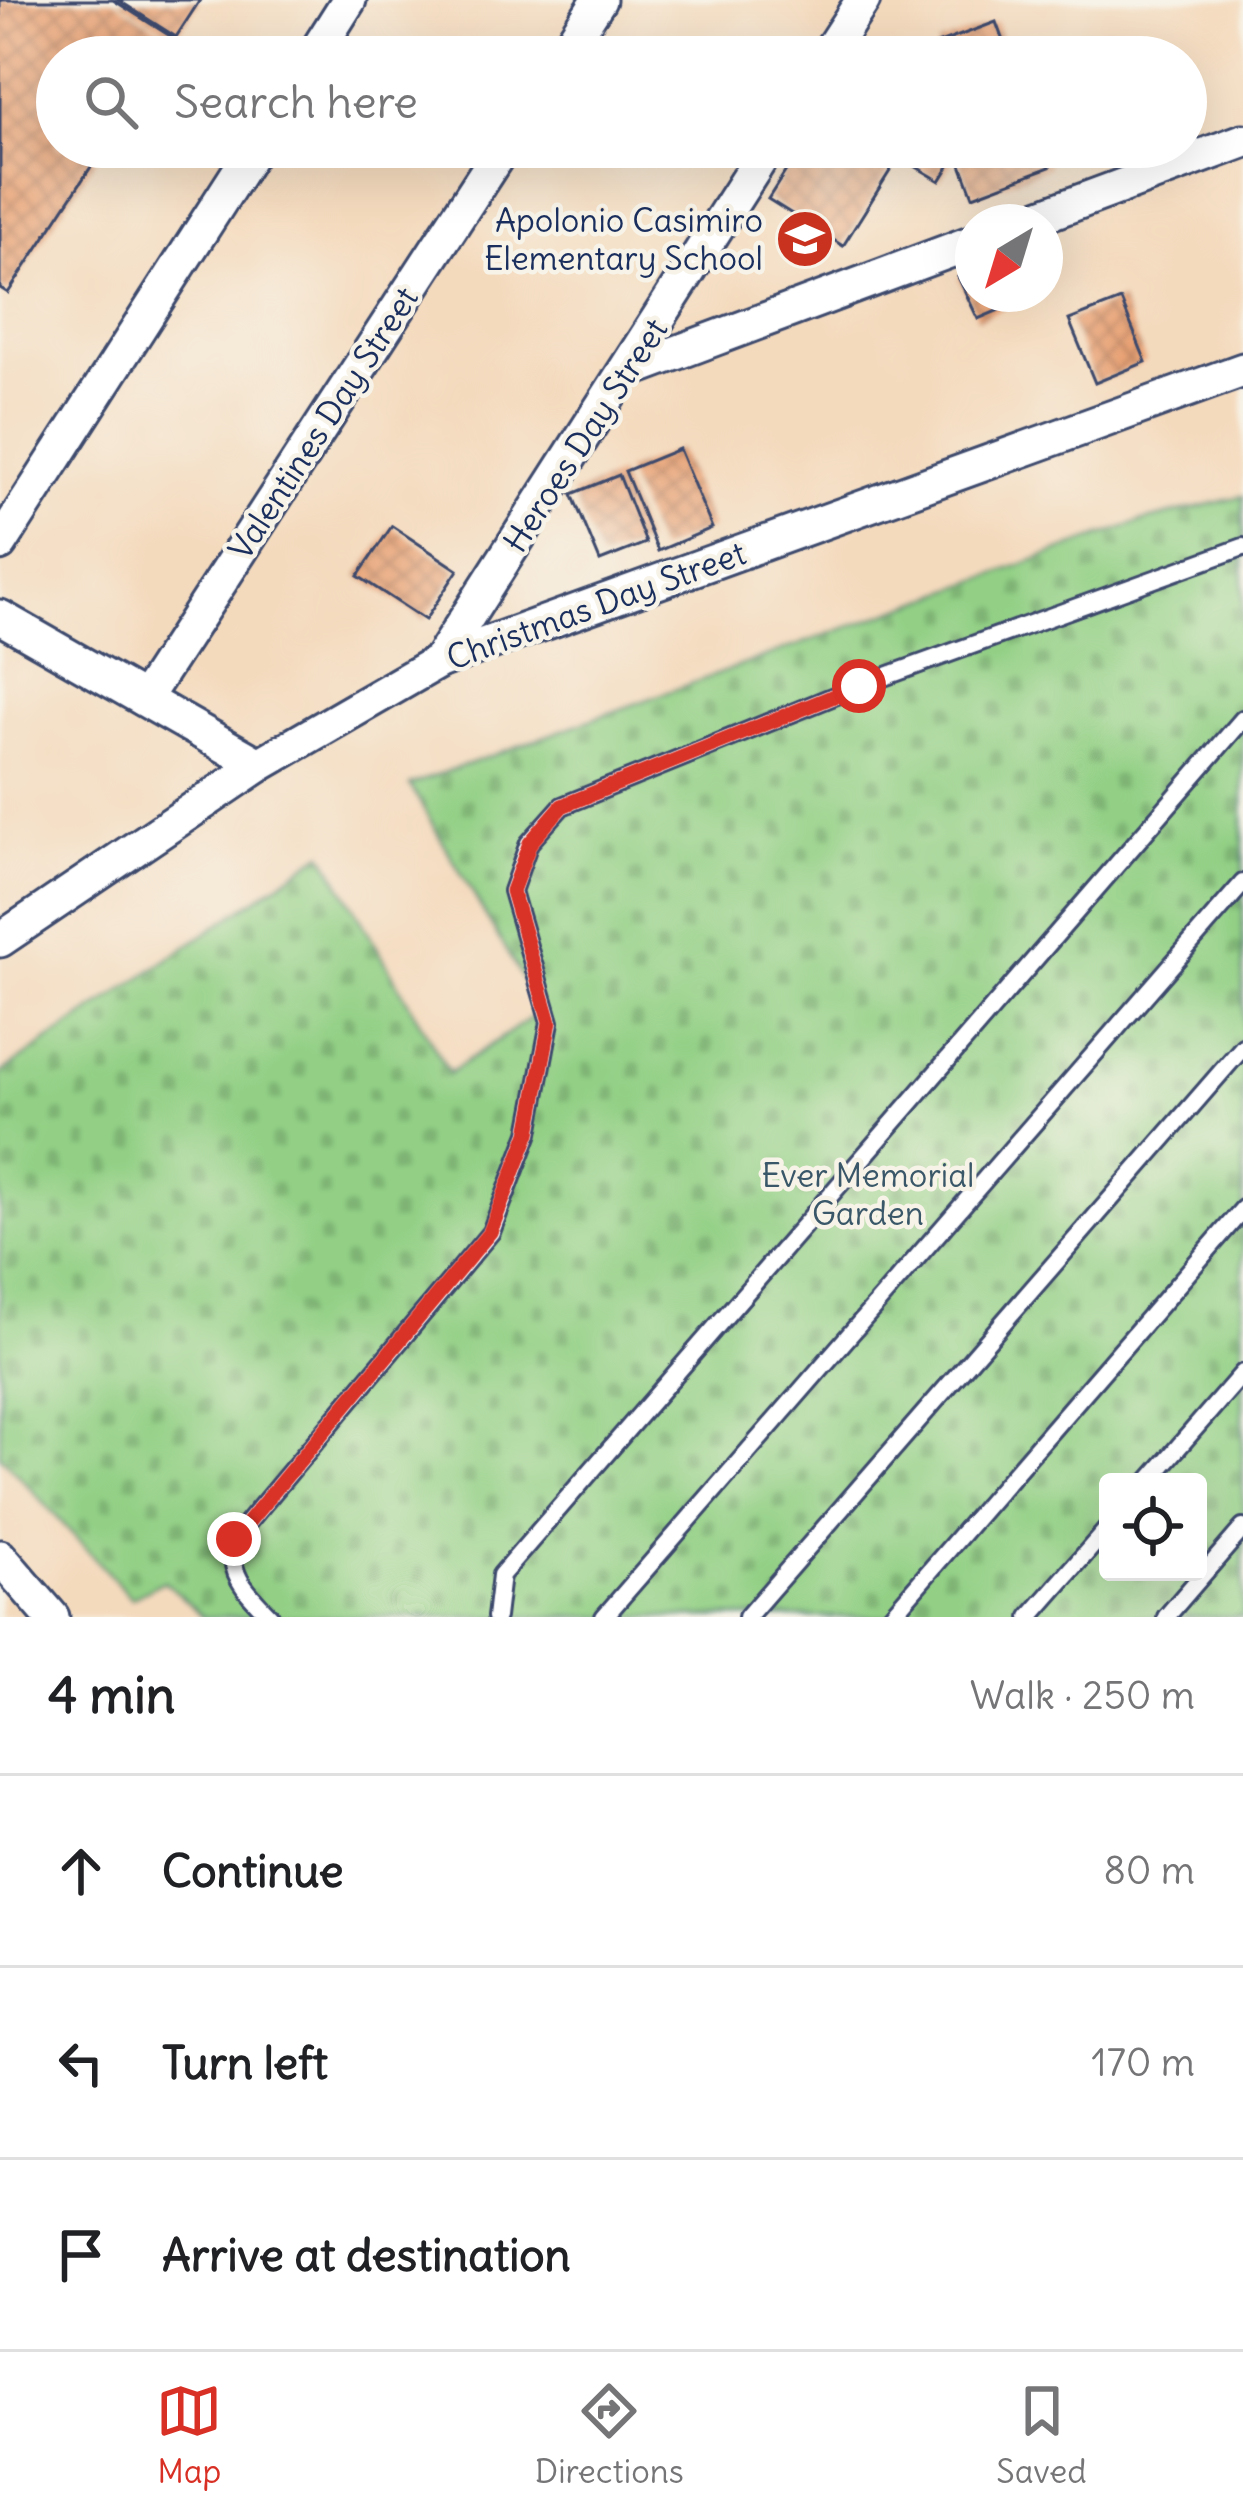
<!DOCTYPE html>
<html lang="en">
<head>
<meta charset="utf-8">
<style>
	:root { --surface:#fff; --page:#f2f2f2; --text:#202124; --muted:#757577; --line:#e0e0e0; --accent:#d93025 }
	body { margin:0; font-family:Delius,sans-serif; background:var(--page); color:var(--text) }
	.controls { position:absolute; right:36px; bottom:36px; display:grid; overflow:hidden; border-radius:12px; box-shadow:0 12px 48px #0002 }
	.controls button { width:108px; height:108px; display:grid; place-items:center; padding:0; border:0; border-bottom:3px solid var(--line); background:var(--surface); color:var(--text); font:60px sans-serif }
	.compass { position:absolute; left:955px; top:204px; width:108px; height:108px; border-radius:50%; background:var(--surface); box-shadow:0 12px 48px #0002; rotate:218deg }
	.stop { position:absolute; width:36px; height:36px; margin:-27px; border:9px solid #d93025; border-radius:50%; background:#fff }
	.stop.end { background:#d93025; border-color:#fff; box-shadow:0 3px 12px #0008 }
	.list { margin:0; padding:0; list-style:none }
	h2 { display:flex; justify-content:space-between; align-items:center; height:156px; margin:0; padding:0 48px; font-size:51px }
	h2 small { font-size:39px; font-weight:400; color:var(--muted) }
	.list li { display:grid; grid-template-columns:78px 1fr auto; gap:36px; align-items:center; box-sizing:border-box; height:192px; padding:0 48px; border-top:3px solid var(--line) }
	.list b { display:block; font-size:45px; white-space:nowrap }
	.list em { font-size:39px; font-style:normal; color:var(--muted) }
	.icon { flex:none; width:66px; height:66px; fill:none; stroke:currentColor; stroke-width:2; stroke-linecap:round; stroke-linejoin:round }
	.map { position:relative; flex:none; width:1243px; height:1617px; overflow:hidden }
	.search { position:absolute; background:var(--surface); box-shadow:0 12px 48px #0002; left:36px; right:36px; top:36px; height:132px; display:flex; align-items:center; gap:30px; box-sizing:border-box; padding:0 42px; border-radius:66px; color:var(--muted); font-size:45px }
	.sheet { height:732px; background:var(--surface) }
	nav { display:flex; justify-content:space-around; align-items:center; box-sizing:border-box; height:168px; border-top:3px solid var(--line); background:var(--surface); font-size:33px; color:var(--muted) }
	nav a { display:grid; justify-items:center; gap:6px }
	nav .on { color:var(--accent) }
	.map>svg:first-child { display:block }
	.cemetery { fill:url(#cemetery-stones); stroke:#578072; stroke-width:3; fill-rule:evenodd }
	.building { fill:url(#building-cross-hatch) }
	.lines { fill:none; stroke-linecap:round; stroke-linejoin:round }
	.lane-casing { stroke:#3c496c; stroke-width:22 }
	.street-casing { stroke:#3c496c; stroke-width:39 }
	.lane { stroke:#fff; stroke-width:16 }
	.street { stroke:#fff; stroke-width:33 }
	.route { stroke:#d93025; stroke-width:15 }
	.labels { text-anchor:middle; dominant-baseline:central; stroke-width:9; stroke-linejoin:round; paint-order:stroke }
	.poi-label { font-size:33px; fill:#1b2f5e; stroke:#f7f3e8; text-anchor:end }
	.street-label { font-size:33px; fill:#1b2f5e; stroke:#f7f3e8 }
	.park-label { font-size:33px; fill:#395768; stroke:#f7f3e8 }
</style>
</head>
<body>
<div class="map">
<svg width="1243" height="1617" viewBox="0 0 1243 1617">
	<defs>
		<pattern id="cemetery-stones" width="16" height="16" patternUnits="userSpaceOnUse" patternTransform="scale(3)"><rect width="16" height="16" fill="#93d085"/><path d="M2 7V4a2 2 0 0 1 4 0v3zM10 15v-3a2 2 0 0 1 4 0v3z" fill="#7eb375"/></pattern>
		<pattern id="building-cross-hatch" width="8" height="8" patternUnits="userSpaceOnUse" patternTransform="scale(3)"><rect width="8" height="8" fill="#e8a275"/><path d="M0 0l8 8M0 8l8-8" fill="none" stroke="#bb8463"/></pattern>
	</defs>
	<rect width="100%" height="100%" fill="#f7f3e8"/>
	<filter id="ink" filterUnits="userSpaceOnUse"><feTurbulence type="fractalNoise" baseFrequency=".00833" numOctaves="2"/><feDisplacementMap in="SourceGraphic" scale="24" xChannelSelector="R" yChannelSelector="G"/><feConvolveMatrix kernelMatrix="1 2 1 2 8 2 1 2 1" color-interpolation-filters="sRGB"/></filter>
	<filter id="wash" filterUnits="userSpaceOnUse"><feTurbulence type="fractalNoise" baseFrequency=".004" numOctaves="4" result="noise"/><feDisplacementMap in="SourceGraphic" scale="48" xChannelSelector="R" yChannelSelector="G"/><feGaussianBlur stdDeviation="2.7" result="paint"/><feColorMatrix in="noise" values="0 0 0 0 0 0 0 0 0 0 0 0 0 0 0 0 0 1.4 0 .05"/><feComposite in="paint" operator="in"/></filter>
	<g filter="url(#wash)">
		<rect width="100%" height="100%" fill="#f4dabd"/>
		<path class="cemetery" d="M1243 496V1617H204L164 1581 131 1598 0 1455V1074L323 853 449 1073 541 1011 410 785 1140 522ZM1108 1482H1198V1572H1108Z"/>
		<g id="blocks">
			<g class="building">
				<path d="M0 0H113L175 39 163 57H57V147H104L8 293 0 288Z"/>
				<path d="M118 0H200L176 37Z"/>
				<path d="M996 22 1009 57H942L937 44Z"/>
				<path d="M801 147H905L843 246 768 199Z"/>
				<path d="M910 147H961L940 181 903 159Z"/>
				<path d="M975 147H1042L1050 167 973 196 957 154Z"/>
				<path d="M973 270V294H998L1004 308 978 319 958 277Z"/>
				<path d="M1121 300 1146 362 1095 383 1069 320Z"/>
				<path d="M679 449 712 528 658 551 625 471Z"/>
				<path d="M619 475 646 543 600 561 572 494Z"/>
				<path d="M392 526 458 570 425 620 358 576Z"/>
			</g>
		</g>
	</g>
	<g filter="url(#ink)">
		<use href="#blocks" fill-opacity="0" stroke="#3c496c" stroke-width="3"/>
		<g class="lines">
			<g class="lane-casing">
				<g id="lane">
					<path d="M1148 1482 1243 1373"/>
					<path d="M271 1617C247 1592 227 1575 234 1539L491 1232 529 1133 550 1022 512 891 529 843 562 806 859 686 1243 547"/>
					<path d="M496 1617 501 1575 1243 719"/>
					<path d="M604 1617 1243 883"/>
					<path d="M747 1617 1243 1047"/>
					<path d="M890 1617 1243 1209"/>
					<path d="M1030 1617 1108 1528"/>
					<path d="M1166 1617 1243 1528"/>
				</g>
			</g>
			<g class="street-casing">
				<g id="street">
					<path d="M313 57 349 0"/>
					<path d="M562 57 599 0"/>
					<path d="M826 57 863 0"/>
					<path d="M1025 222 1243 141"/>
					<path d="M628 371 973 242"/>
					<path d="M0 544 255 147"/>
					<path d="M0 617 259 765"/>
					<path d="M439 661 768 147"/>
					<path d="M144 699 503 147"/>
					<path d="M0 940 259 765 439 661 1243 370"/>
					<path d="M0 1557 52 1617"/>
				</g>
			</g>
			<use href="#lane" class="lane"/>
			<use href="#street" class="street"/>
		</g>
	</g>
	<g class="lines" filter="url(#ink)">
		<path class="route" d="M234 1539 490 1232 529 1133 550 1022 512 891 530 843 562 806 859 686"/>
	</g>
	<defs>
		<g id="school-disc" transform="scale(3)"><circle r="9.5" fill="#c8321e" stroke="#f7f3e8"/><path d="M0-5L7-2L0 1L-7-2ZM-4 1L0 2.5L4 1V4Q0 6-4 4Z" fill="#fff"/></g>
	</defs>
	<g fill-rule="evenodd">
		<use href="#school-disc" x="805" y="239"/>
	</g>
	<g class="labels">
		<g class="poi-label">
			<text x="763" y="220">Apolonio Casimiro<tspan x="763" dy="38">Elementary School</tspan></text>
		</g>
		<g class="street-label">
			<text transform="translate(323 423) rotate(-57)">Valentines Day Street</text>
			<text transform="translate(585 435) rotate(-57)">Heroes Day Street</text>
			<text transform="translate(596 605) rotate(-20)">Christmas Day Street</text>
		</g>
		<g class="park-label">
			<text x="868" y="1175">Ever Memorial<tspan x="868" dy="38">Garden</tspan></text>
		</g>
	</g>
</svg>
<div class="controls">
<button><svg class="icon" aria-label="locate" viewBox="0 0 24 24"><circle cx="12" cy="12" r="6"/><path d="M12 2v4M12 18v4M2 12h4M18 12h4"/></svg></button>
</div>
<svg class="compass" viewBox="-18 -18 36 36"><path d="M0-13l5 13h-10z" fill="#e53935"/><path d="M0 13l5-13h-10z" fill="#757577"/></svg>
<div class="stop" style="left:859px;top:686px"></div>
<div class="stop end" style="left:234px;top:1539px"></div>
<div class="search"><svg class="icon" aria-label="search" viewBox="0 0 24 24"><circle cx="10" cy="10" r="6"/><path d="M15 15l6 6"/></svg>Search here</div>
</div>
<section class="sheet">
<h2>4 min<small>Walk · 250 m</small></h2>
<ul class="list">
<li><svg class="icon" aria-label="ahead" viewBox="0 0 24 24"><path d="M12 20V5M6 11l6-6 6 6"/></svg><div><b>Continue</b></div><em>80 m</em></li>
<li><svg class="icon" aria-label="left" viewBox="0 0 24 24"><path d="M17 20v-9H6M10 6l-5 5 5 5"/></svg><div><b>Turn left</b></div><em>170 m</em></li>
<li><svg class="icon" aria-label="arrive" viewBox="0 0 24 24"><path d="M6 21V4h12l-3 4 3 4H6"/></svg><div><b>Arrive at destination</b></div></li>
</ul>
</section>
<nav>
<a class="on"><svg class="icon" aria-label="map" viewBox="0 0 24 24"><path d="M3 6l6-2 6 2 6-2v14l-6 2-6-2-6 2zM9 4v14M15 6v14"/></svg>Map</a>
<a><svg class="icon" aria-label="directions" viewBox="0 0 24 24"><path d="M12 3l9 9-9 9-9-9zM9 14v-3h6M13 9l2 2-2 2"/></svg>Directions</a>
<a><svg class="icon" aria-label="saved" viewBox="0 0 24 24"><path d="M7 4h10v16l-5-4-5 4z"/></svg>Saved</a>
</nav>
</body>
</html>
